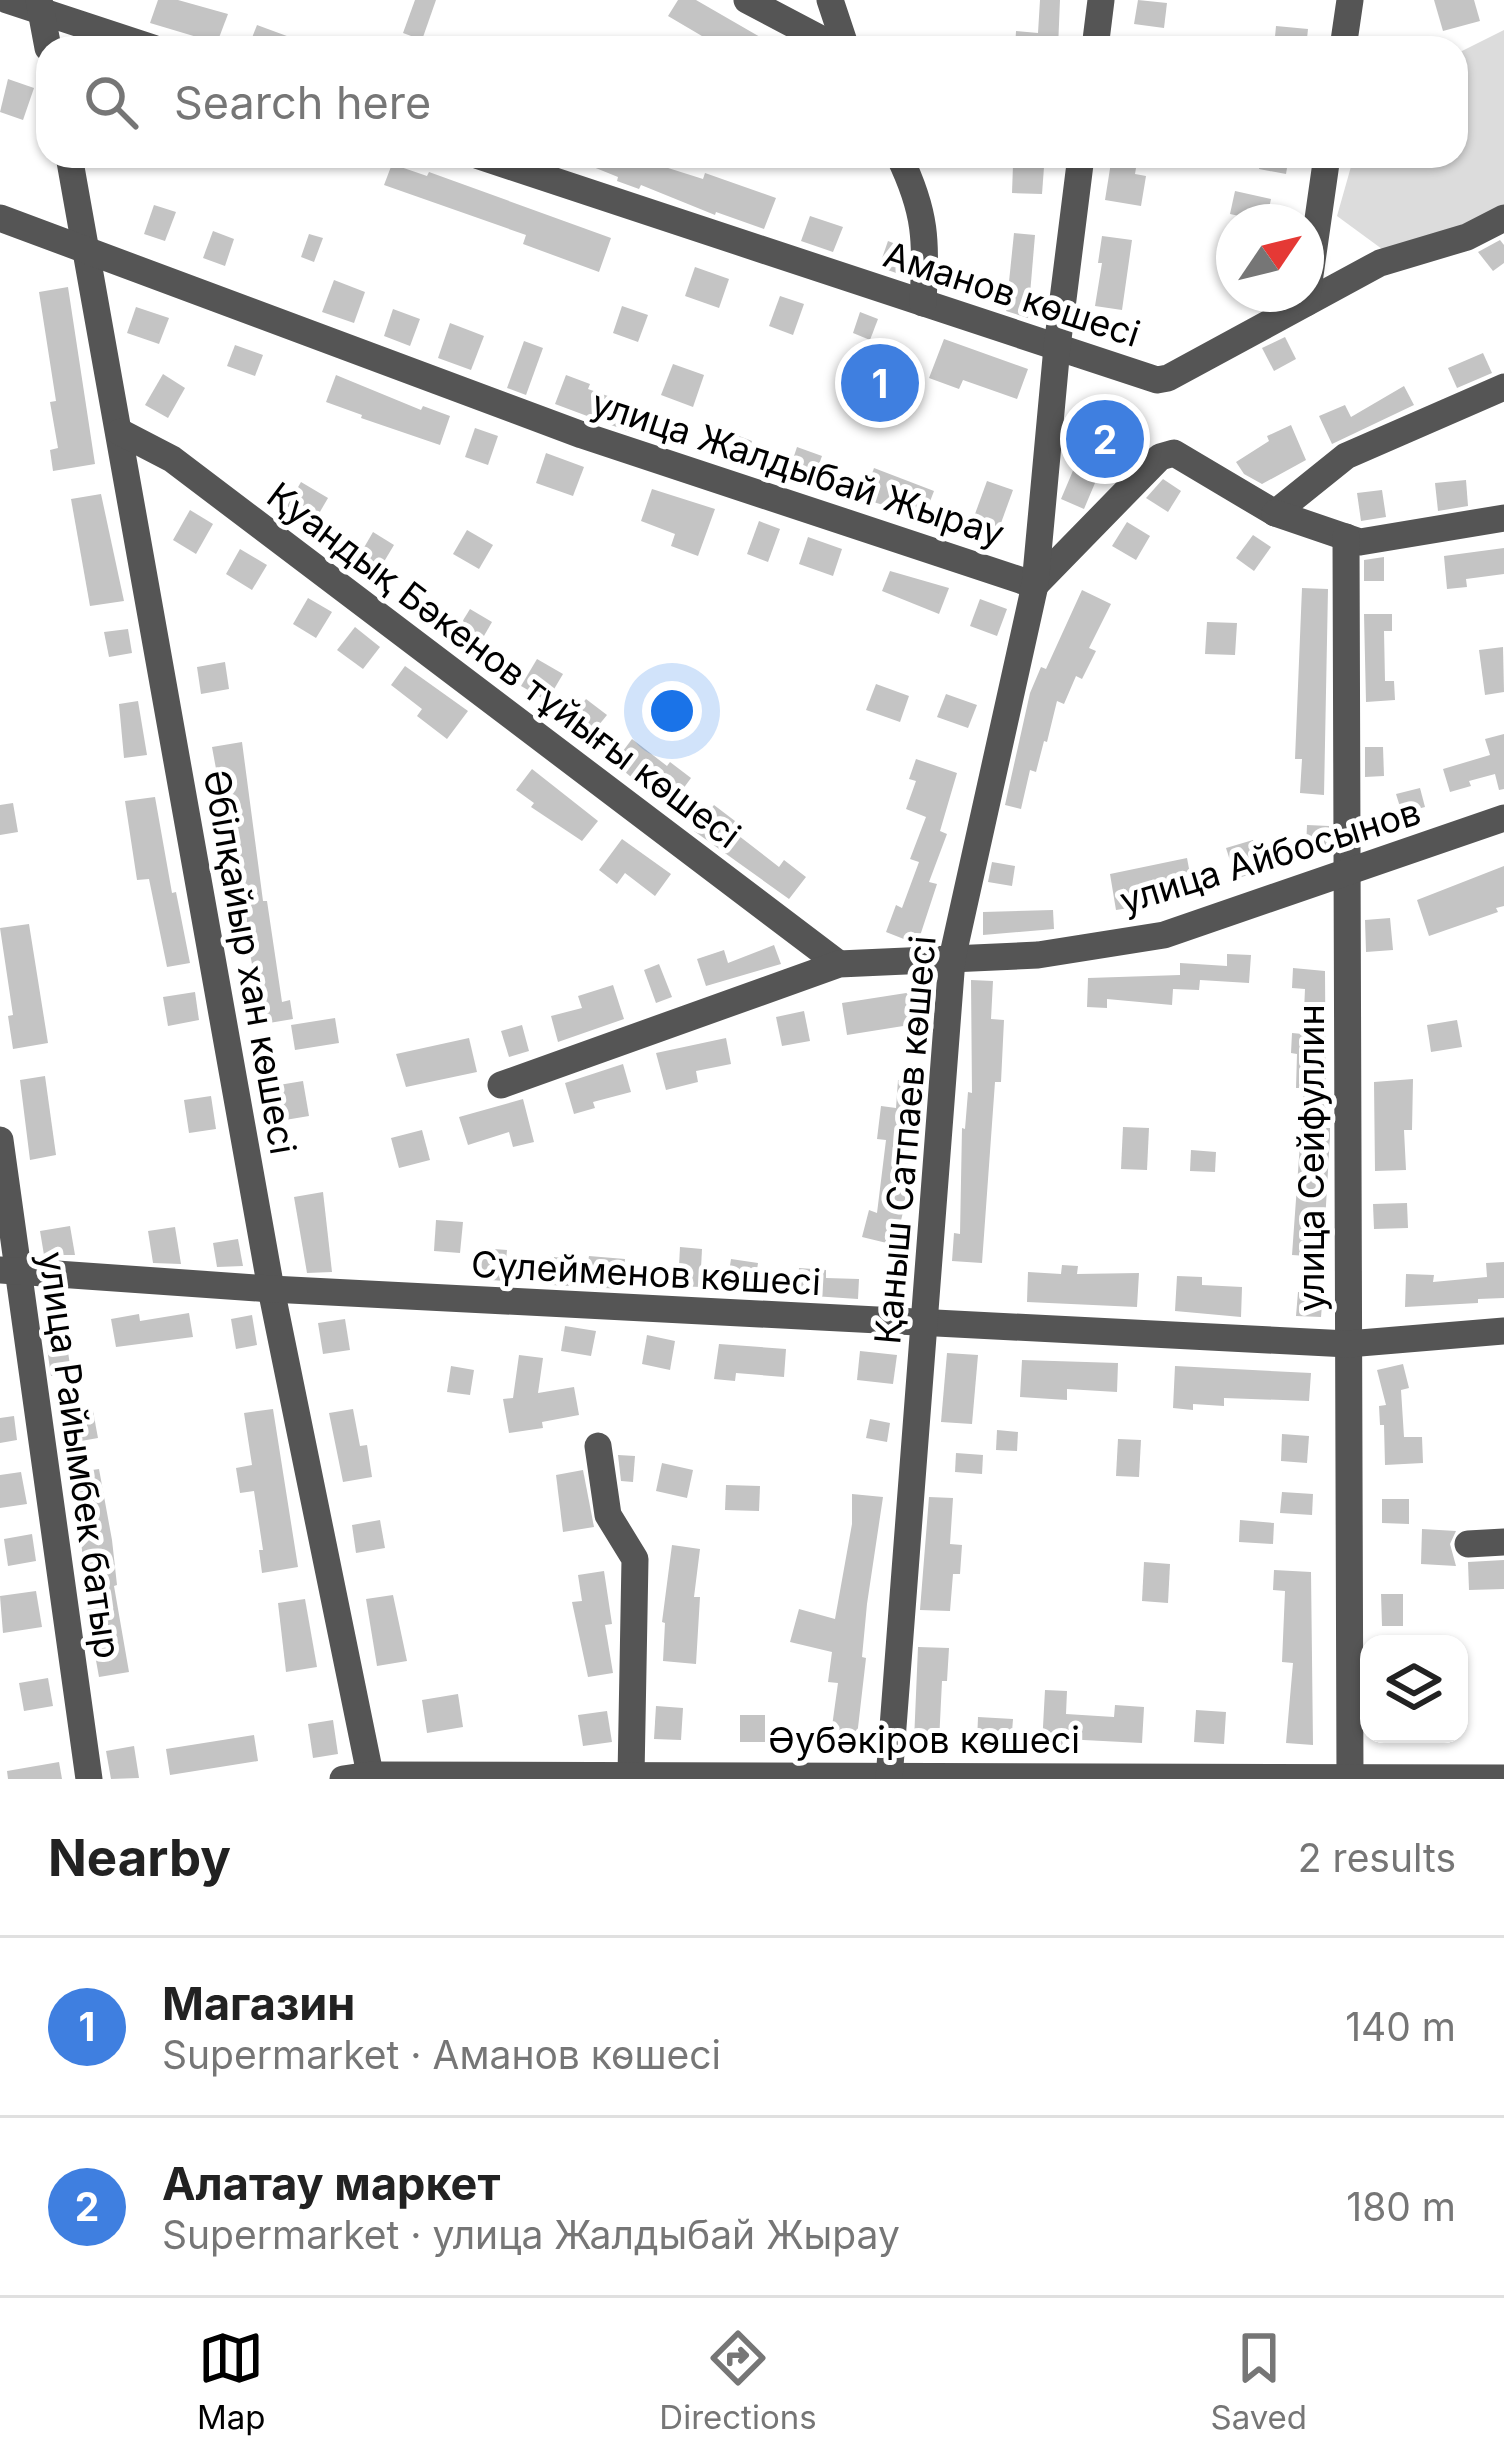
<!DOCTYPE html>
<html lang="en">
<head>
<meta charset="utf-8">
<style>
	:root { --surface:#fff; --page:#f2f2f2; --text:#222; --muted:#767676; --line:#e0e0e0; --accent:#000 }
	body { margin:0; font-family:Inter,sans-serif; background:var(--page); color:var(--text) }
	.controls { position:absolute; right:36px; bottom:36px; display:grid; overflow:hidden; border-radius:24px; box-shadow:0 3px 9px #0004 }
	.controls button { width:108px; height:108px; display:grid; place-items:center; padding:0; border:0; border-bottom:3px solid var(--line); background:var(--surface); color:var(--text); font:60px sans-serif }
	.compass { position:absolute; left:1216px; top:204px; width:108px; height:108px; border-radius:50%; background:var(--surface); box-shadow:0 3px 9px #0004; rotate:55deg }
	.you { position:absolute; left:672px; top:711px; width:42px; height:42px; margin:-30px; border:9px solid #fff; border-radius:50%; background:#1a73e8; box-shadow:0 0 0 18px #1a73e833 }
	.badge { display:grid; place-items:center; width:78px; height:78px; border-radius:50%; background:var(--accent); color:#fff; font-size:39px; font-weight:700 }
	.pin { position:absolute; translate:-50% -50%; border:6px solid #fff; box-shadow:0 3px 12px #0006 }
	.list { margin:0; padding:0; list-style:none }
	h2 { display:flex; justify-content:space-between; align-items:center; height:156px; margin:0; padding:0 48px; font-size:51px }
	h2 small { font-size:39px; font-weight:400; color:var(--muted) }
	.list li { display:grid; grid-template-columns:78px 1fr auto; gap:36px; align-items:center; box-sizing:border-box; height:180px; padding:0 48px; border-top:3px solid var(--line) }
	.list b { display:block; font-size:45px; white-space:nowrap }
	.list p { margin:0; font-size:39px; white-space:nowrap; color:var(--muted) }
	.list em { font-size:39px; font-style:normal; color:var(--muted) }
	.icon { flex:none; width:66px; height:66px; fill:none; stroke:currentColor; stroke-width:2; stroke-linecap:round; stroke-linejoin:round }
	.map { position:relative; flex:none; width:1504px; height:1779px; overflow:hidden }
	.search { position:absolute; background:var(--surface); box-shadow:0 3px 9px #0004; left:36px; right:36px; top:36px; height:132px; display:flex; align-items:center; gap:30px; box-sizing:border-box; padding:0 42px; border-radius:36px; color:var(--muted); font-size:45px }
	.sheet { height:516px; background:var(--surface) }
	nav { display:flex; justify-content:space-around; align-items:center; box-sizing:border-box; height:168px; border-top:3px solid var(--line); background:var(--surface); font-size:33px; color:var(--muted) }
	nav a { display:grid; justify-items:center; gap:6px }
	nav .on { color:var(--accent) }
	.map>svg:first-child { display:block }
	.green { fill:#dcdcdc }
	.building { fill:#c4c4c4 }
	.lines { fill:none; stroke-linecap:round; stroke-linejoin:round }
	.minor { stroke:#555; stroke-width:27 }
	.labels { text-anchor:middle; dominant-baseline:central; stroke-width:10; stroke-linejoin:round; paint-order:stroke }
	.street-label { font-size:36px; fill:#000; stroke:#fff }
</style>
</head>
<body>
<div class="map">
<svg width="1504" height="1779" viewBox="0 0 1504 1779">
	<rect width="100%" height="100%" fill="#fff"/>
	<path class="green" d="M1504 30V215L1382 249 1337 216 1354 156H1456V54Z"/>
	<g class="building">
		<path d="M158 0H178L228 14 217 43 150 23Z"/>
		<path d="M415 0H436L422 40 403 33Z"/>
		<path d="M678 0H696L779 48H715L705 42 707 39 668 16Z"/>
		<path d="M1040 0H1060L1058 48H1015L1016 31 1038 33Z"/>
		<path d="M1138 0 1167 3 1164 28 1134 24Z"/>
		<path d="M1434 0H1474L1480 21 1443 31Z"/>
		<path d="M257 25 314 46V48H248Z"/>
		<path d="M1276 26 1308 29 1306 48H1274Z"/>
		<path d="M8 79 34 88 23 120 0 112Z"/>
		<path d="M566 156H630L703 179 705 173 776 198 764 229 716 212 715 215 641 185 639 189 617 181 618 177Z"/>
		<path d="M1112 156H1138L1135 174 1146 176 1141 206 1105 200Z"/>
		<path d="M1262 156H1289L1286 174 1259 169Z"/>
		<path d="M392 164 427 176 429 172 611 238 599 272 523 244 526 235 384 185Z"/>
		<path d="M1013 165 1044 167 1042 194 1012 193Z"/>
		<path d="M1235 191 1271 199 1266 222 1230 214Z"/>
		<path d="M154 205 176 212 165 241 144 234Z"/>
		<path d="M810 216 843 227 833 252 801 241Z"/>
		<path d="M213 231 234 239 225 266 203 258Z"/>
		<path d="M1014 233 1035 235 1028 318 1006 311Z"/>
		<path d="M309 234 323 238 314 262 301 257Z"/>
		<path d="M1102 236 1132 240 1122 310 1095 306 1102 263H1098Z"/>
		<path d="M1500 240 1504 245V263L1493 271 1478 252Z"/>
		<path d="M888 241 906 248 902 275 879 267Z"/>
		<path d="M695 267 729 279 719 308 685 296Z"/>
		<path d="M334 280 365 292 354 323 322 312Z"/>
		<path d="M68 287 95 464 53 471 50 450 58 448 50 402 56 401 39 292Z"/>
		<path d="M780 296 804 304 793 335 769 326Z"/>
		<path d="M622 306 648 315 638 342 613 333Z"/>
		<path d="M136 307 169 318 159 344 127 333Z"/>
		<path d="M393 309 420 319 410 346 384 336Z"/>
		<path d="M860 312 878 319 870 340 853 333Z"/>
		<path d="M450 323 484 336 471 370 438 358Z"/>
		<path d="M1285 337 1296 359 1274 371 1262 348Z"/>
		<path d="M944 339 1028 369 1017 399 963 380 959 389 929 378Z"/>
		<path d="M524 341 543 348 526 395 507 388Z"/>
		<path d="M235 345 263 355 255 376 227 366Z"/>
		<path d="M1483 353 1492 373 1457 388 1448 368Z"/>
		<path d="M673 364 704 375 693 407 661 395Z"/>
		<path d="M873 373 897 382 887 411 862 402Z"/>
		<path d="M163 374 185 388 168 418 145 405Z"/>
		<path d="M336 375 421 410 423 406 450 416 440 445 361 418 362 415 326 402Z"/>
		<path d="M566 375 590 384 588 389 639 407 630 432 555 404Z"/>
		<path d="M1404 386 1414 405 1332 444 1319 416 1345 405 1351 417Z"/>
		<path d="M1084 404 1143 429 1121 471 1103 464 1084 509 1061 499 1080 454 1072 450 1078 435 1072 433Z"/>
		<path d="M1291 425 1306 460 1262 484 1244 474 1236 462 1269 441 1267 436Z"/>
		<path d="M475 428 498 436 488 465 465 457Z"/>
		<path d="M726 431 752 441 743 465 717 455Z"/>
		<path d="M797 447 822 456 811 486 787 477Z"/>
		<path d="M546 453 584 467 573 496 536 483Z"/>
		<path d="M874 468 934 491 924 517 863 499Z"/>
		<path d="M1163 479 1181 491 1168 512 1146 498Z"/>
		<path d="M1466 480 1468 506 1438 511 1435 483Z"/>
		<path d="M987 481 1013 490 997 534 971 525Z"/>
		<path d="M301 482 328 498 314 522 287 506Z"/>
		<path d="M652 489 715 509 698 556 671 546 675 534 641 521Z"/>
		<path d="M1382 490 1386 517 1361 521 1357 493Z"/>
		<path d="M101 494 124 601 90 606 71 499Z"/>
		<path d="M190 510 213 524 196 554 173 540Z"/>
		<path d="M759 521 780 529 768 562 747 554Z"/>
		<path d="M1127 522 1150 536 1136 560 1112 546Z"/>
		<path d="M467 530 493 545 479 569 453 554Z"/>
		<path d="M373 532 394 545 379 570 358 558Z"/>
		<path d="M1253 535 1271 547 1254 571 1236 558Z"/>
		<path d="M808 537 842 549 833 576 799 564Z"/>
		<path d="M1504 548V574L1466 579 1467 587 1447 589 1444 556Z"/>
		<path d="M240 549 267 565 252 590 226 574Z"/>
		<path d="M1384 557V581H1364V560Z"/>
		<path d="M890 571 949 588 939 614 882 591Z"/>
		<path d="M1302 588 1328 589 1324 795 1300 793 1302 759H1295Z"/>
		<path d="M1082 590 1111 604 1089 648 1096 651 1082 679 1076 676 1064 704 1057 701 1047 742 1044 741 1036 772 1030 770 1021 809 1005 805 1030 693 1041 667 1046 669Z"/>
		<path d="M308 598 332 612 316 638 293 624Z"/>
		<path d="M980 599 1007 609 997 636 970 626Z"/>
		<path d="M470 609 492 622 477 648 454 635Z"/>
		<path d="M1364 614H1392V631H1384L1385 681H1394L1395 700 1366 702Z"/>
		<path d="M1207 622 1237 623 1235 655 1205 654Z"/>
		<path d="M355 627 380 647 363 669 337 650Z"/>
		<path d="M128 629 132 653 109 657 104 632Z"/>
		<path d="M1503 647 1504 692 1485 695 1479 650Z"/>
		<path d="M537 659 563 674 547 701 521 686Z"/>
		<path d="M225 662 229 689 201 694 197 667Z"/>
		<path d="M405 666 468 711 447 739 417 716 422 709 391 685Z"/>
		<path d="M876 684 909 696 900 722 866 710Z"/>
		<path d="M946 694 977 705 968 728 937 717Z"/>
		<path d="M586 699 607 715 589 737 569 721Z"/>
		<path d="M138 701 147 755 124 758 119 704Z"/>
		<path d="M1504 734V789L1499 790 1495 774 1469 781 1471 786 1450 792 1443 769 1490 755 1485 739Z"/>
		<path d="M632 739 667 766 670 762 691 778 669 808 614 763Z"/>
		<path d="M242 742 263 901H267L282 1002 290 1000 293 1019 263 1024 212 747Z"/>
		<path d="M1365 747H1383L1384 776 1365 777Z"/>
		<path d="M916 759 957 773 940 831 947 834 929 882 937 884 918 942 914 943 886 932 896 905 902 908 919 862 910 859 926 817 906 809 916 781 909 779Z"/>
		<path d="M532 769 598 821 582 841 531 807 534 803 516 790Z"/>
		<path d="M1420 788 1425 807 1402 813 1396 794Z"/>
		<path d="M155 797 172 893 176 892 190 963 167 967 149 879 137 880 125 801Z"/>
		<path d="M13 803 18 832 0 835V805Z"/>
		<path d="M714 805 735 821 730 829 779 867 784 860 806 877 789 899 694 831Z"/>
		<path d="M1307 825 1329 826V850L1306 849Z"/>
		<path d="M622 839 671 874 655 896 625 873 617 884 599 870Z"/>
		<path d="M1253 840 1262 870 1236 879 1226 848Z"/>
		<path d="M1187 858 1193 890 1141 899 1142 906 1116 910 1110 874Z"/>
		<path d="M992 862 1015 866 1012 886 988 882Z"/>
		<path d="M1504 866V906L1496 908 1498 912 1429 936 1417 900Z"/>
		<path d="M1053 910 1054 929 983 935V912Z"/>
		<path d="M1390 918 1393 950 1366 952 1365 920Z"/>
		<path d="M29 924 48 1043 13 1049 8 1016 13 1015 0 928Z"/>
		<path d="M774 945 781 964 706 986 697 959 724 950 728 963Z"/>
		<path d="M1227 954 1251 955 1249 983 1200 980 1199 990 1173 989 1172 1005 1107 999V1008L1087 1007 1088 978 1180 975V963L1227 966Z"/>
		<path d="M659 964 672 997 656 1003 644 970Z"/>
		<path d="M1293 968 1325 971 1326 1128H1330V1136L1323 1257 1292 1255 1304 1088H1296L1297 1054 1291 1053 1292 1033 1303 1034 1305 989 1292 988Z"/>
		<path d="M971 980 993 981 991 1019 1004 1020 1001 1082H995L982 1263 952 1261 954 1233 960 1234 962 1128 965 1129 968 1092 972 1093Z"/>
		<path d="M613 985 624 1019 558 1042 551 1016 582 1008 578 996Z"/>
		<path d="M919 991 922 1023 847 1035 842 1003Z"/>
		<path d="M195 992 199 1020 168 1026 163 997Z"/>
		<path d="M804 1011 810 1041 782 1046 776 1017Z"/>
		<path d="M335 1018 339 1043 295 1050 291 1025Z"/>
		<path d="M1457 1020 1462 1047 1431 1052 1427 1025Z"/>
		<path d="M522 1025 529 1051 509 1057 501 1031Z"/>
		<path d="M469 1038 477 1072 406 1087 396 1054Z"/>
		<path d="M726 1038 731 1064 696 1071 698 1082 666 1090 656 1053Z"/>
		<path d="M623 1064 631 1092 593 1102 595 1108 574 1114 565 1083Z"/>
		<path d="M45 1076 56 1155 30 1160 20 1080Z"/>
		<path d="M1413 1079 1412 1130H1404L1406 1170 1375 1171 1374 1082Z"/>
		<path d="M898 1080 916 1081 905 1204 895 1245 862 1237 869 1210 877 1213 886 1140 877 1139 881 1106 896 1108Z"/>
		<path d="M303 1081 309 1116 279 1121 273 1086Z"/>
		<path d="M211 1096 216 1129 189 1133 184 1100Z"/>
		<path d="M523 1099 534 1142 513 1147 509 1132 468 1145 459 1117Z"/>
		<path d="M1123 1127 1149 1128 1147 1170 1121 1169Z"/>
		<path d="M422 1130 430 1160 399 1168 391 1138Z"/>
		<path d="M1191 1150 1216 1152 1215 1172 1190 1171Z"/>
		<path d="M323 1192 332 1272 307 1273 294 1197Z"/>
		<path d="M1407 1203 1408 1228 1374 1229 1373 1204Z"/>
		<path d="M436 1220 463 1222 460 1253 434 1251Z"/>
		<path d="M70 1226 75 1255H44L40 1231Z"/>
		<path d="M175 1227 181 1264 153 1263 148 1231Z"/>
		<path d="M238 1239 243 1266 217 1267 213 1243Z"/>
		<path d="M680 1247 702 1249 700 1287 678 1286Z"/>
		<path d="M480 1248 507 1250 504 1281 477 1279Z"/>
		<path d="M589 1256 625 1259 622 1289 552 1285 554 1257 588 1261Z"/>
		<path d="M731 1259 758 1263 753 1295 726 1291Z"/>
		<path d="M1504 1262V1298L1478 1299V1303L1405 1307 1406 1274 1434 1275 1433 1282 1487 1277 1486 1263Z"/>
		<path d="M1062 1265 1078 1266 1077 1274 1139 1273 1137 1307 1027 1302 1028 1272 1061 1274Z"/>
		<path d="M799 1268 826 1270V1278L859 1279 858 1299 798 1295Z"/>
		<path d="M1177 1276 1202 1277V1285L1242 1287 1241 1317 1175 1311Z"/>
		<path d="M1298 1292 1323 1293 1321 1317 1296 1316Z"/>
		<path d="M189 1313 193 1337 116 1347 111 1319 139 1314 140 1321Z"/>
		<path d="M252 1315 257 1345 236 1349 231 1319Z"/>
		<path d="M345 1319 350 1350 323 1354 318 1323Z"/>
		<path d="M565 1326 596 1331 591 1356 561 1351Z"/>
		<path d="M647 1335 675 1341 670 1370 642 1364Z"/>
		<path d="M66 1338 71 1372 51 1376 46 1341Z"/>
		<path d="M719 1344 786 1349 784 1377 736 1373 735 1381 714 1379Z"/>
		<path d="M860 1351 897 1355 893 1384 857 1380Z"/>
		<path d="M947 1353 978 1355 972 1424 941 1422Z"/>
		<path d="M519 1355 543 1358 538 1393 574 1387 579 1415 542 1422 543 1428 509 1433 503 1399 513 1398Z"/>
		<path d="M1022 1360 1118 1363 1117 1392 1067 1389V1400L1020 1397Z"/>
		<path d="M1403 1364 1409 1388 1401 1390 1404 1437H1422L1423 1463 1385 1465 1384 1425H1380L1379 1406 1386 1405 1377 1370Z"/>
		<path d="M451 1366 474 1370 470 1395 447 1392Z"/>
		<path d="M1175 1366 1311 1373 1309 1401 1224 1398V1406L1193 1404V1410L1173 1408Z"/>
		<path d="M273 1409 298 1567 262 1573 259 1550H263L254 1491 240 1493 236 1468 252 1465 244 1413Z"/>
		<path d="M353 1409 360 1446 367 1445 372 1477 343 1482 329 1413Z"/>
		<path d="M93 1411 98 1438 64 1444 60 1416Z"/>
		<path d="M14 1416 17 1440 0 1443V1418Z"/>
		<path d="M870 1419 890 1423 887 1442 866 1438Z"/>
		<path d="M997 1430 1018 1432 1017 1451 996 1450Z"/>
		<path d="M1282 1434 1309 1436 1307 1463 1281 1461Z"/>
		<path d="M1118 1439 1141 1440 1139 1477 1116 1476Z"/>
		<path d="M956 1453 983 1455 982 1474 955 1472Z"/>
		<path d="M618 1455 635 1456 633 1482 621 1481Z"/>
		<path d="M662 1463 693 1470 687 1498 656 1491Z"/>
		<path d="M99 1469 112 1540 117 1585 114 1586 129 1672 99 1677 86 1605 89 1604 72 1473Z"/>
		<path d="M583 1470 594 1527 563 1532 556 1475Z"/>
		<path d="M21 1472 27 1504 0 1508V1475Z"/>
		<path d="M726 1485 760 1486 759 1511 725 1510Z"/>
		<path d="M1282 1492 1313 1494 1312 1515 1280 1513Z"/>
		<path d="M852 1494 883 1497 867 1604 862 1657 866 1658 856 1745 830 1741 838 1683 828 1682 832 1652 790 1642 799 1609 835 1619 852 1524Z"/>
		<path d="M929 1497 953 1498 950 1544 962 1545 960 1574H953L950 1611 920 1610Z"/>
		<path d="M1382 1499H1409V1524L1382 1523Z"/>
		<path d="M380 1520 385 1548 356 1553 352 1525Z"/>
		<path d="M1240 1520 1274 1523 1273 1544 1239 1542Z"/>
		<path d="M1422 1529 1456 1531 1450 1544 1456 1566 1421 1564Z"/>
		<path d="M32 1534 36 1561 8 1566 4 1539Z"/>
		<path d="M672 1545 700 1549 694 1597H700L696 1664 663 1661 665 1623 662 1622Z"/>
		<path d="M1504 1560V1589L1469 1590 1468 1562Z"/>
		<path d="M1144 1562 1170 1564 1168 1603 1142 1601Z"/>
		<path d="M1274 1570 1311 1572 1313 1745 1286 1743 1293 1663 1282 1662 1285 1591 1273 1590Z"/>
		<path d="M604 1571 612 1624 605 1625 613 1673 588 1677 572 1602 582 1601 578 1575Z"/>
		<path d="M36 1591 42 1627 3 1633 0 1596Z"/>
		<path d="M1381 1594H1403V1626H1382Z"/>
		<path d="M393 1595 407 1661 377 1666 366 1599Z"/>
		<path d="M305 1599 317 1667 286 1672 278 1603Z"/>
		<path d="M918 1647 949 1648 947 1681H942L939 1742 914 1741Z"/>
		<path d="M48 1678 53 1706 24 1711 19 1683Z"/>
		<path d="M1045 1690 1067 1691 1066 1714 1114 1717 1115 1705 1144 1707 1142 1743 1064 1739V1747L1042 1745Z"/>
		<path d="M458 1694 463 1727 427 1733 422 1700Z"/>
		<path d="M656 1706 683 1708 681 1740 654 1739Z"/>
		<path d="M1196 1710 1226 1712 1224 1744 1194 1742Z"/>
		<path d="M607 1711 612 1742 583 1746 578 1715Z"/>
		<rect x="740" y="1715" width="25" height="27"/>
		<path d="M978 1717 1013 1719 1011 1745 977 1743Z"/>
		<path d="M333 1720 338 1754 313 1758 308 1724Z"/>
		<path d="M254 1735 258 1761 170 1775 166 1749Z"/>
		<path d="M134 1746 139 1778 111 1779 106 1751Z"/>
		<path d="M59 1762 62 1779H8L7 1771Z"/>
	</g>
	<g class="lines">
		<g class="minor">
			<path d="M7 0 153 48"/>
			<path d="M39 0 48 48"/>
			<path d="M747 0 838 48"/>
			<path d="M830 0 846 48"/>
			<path d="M1095 48 1101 0"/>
			<path d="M1343 48 1350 0"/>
			<path d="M69 156 271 1289 371 1779"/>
			<path d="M479 156 1157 380 1168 378 1380 263 1467 237 1504 218"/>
			<path d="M899 156C927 214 926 240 923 303"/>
			<path d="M0 218 582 435 1035 585 1160 457 1174 453 1275 513 1346 456 1504 387"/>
			<path d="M1306 303 1327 156"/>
			<path d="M120 432 172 459 839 964"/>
			<path d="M1275 513 1360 542 1504 518"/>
			<path d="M1346 537 1350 1779"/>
			<path d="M501 1085 839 964 1038 955 1164 935 1504 818"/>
			<path d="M0 1140 89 1779"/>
			<path d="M0 1270 271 1289 1348 1344 1504 1331"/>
			<path d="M598 1446 608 1515 635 1559 631 1776"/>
			<path d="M1468 1544 1504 1542"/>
			<path d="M343 1779 370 1775 1504 1778"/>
			<path d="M889 1779 952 959 1035 585 1057 347 1081 156"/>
		</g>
	</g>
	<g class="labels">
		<g class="street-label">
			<text transform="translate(1012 294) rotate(18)">Аманов көшесі</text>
			<text transform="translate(798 468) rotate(18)">улица Жалдыбай Жырау</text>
			<text transform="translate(504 665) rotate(37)">Қуандық Бәкенов тұйығы көшесі</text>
			<text transform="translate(1270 856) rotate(-17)">улица Айбосынов</text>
			<text transform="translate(250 962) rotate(80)">Әбілқайыр хан көшесі</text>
			<text transform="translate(905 1140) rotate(-85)">Қаныш Сатпаев көшесі</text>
			<text transform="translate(1311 1158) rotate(-90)">улица Сейфуллин</text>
			<text transform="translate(646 1273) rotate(3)">Сүлейменов көшесі</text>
			<text transform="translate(80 1455) rotate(82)">улица Райымбек батыр</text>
			<text x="924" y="1740">Әубәкіров көшесі</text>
		</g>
	</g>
</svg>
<div class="controls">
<button><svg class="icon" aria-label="layers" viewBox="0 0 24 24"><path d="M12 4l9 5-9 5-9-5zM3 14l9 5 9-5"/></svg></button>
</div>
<svg class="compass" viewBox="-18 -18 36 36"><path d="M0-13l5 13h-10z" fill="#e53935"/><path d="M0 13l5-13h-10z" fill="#767676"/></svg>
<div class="you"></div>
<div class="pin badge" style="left:880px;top:383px;background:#3f7fe0">1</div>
<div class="pin badge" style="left:1105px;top:439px;background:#3f7fe0">2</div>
<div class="search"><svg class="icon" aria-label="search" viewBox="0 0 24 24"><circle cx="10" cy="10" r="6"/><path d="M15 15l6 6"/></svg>Search here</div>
</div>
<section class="sheet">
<h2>Nearby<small>2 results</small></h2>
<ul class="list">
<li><span class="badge" style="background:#3f7fe0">1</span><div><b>Магазин</b><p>Supermarket · Аманов көшесі</p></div><em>140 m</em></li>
<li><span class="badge" style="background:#3f7fe0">2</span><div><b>Алатау маркет</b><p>Supermarket · улица Жалдыбай Жырау</p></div><em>180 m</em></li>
</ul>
</section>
<nav>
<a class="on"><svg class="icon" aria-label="map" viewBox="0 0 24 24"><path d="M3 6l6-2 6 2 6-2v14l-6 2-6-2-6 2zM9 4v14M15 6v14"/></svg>Map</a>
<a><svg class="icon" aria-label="directions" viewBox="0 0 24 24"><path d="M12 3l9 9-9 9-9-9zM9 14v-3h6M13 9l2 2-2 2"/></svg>Directions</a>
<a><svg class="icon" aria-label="saved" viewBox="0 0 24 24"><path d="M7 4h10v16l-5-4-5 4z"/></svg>Saved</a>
</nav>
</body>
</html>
